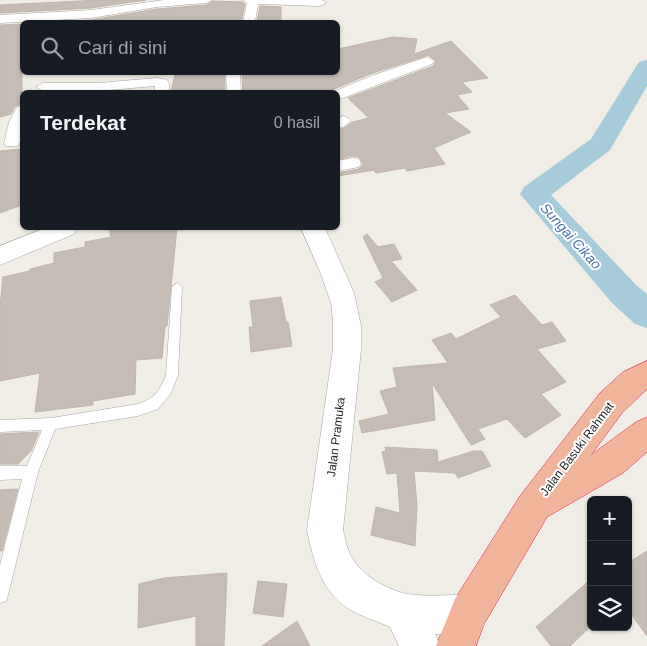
<!DOCTYPE html>
<html lang="id">
<head>
<meta charset="utf-8">
<style>
	:root { --surface:#171b24; --page:#20242c; --text:#f1f3f6; --muted:#9ea1a6; --line:#363941 }
	body { margin:0; font-family:Arial,sans-serif; background:var(--page); color:var(--text) }
	.controls { position:absolute; right:15px; bottom:15px; display:grid; overflow:hidden; border-radius:8px; box-shadow:0 1px 4px #0004 }
	.controls button { width:45px; height:45px; display:grid; place-items:center; padding:0; border:0; border-bottom:1px solid var(--line); background:var(--surface); color:var(--text); font:25px sans-serif }
	.list { margin:0; padding:0; list-style:none }
	h2 { display:flex; justify-content:space-between; align-items:center; height:65px; margin:0; padding:0 20px; font-size:21px }
	h2 small { font-size:16px; font-weight:400; color:var(--muted) }
	.icon { flex:none; width:28px; height:28px; fill:none; stroke:currentColor; stroke-width:2; stroke-linecap:round; stroke-linejoin:round }
	.map { position:relative; flex:none; width:647px; height:646px; overflow:hidden }
	.search { position:absolute; background:var(--surface); box-shadow:0 1px 4px #0004; left:20px; top:20px; width:320px; height:55px; display:flex; align-items:center; gap:12px; box-sizing:border-box; padding:0 18px; border-radius:8px; color:var(--muted); font-size:19px }
	.panel { position:absolute; background:var(--surface); box-shadow:0 1px 4px #0004; left:20px; top:90px; width:320px; height:140px; border-radius:8px }
	.map>svg:first-child { display:block }
	.lines { fill:none; stroke-linecap:round; stroke-linejoin:round }
	.river { fill:#a6ccdc; fill-rule:evenodd }
	.building { fill:#c4bcb5; stroke:#c1b5a8 }
	.service-casing { stroke:#a6a6a6; stroke-width:1 }
	.minor-casing { stroke:#a6a6a6; stroke-width:1 }
	.tertiary-casing { stroke:#a6a6a6; stroke-width:1 }
	.trunk-casing { stroke:#d82755; stroke-width:1 }
	.service { fill:#fff; fill-rule:evenodd }
	.minor { fill:#fff; fill-rule:evenodd }
	.tertiary { fill:#fff; fill-rule:evenodd }
	.trunk { fill:#f0b49b; fill-rule:evenodd }
	.labels { text-anchor:middle; dominant-baseline:central; stroke-width:4; stroke-linejoin:round; paint-order:stroke }
	.street-label { font-size:12px; fill:#1f1f1f; stroke:#fff }
	.water-label { font-size:14px; font-style:italic; fill:#4c75ad; stroke:#fff }
</style>
</head>
<body>
<div class="map">
<svg width="647" height="646" viewBox="0 0 647 646">
	<rect width="100%" height="100%" fill="#efede5"/>
	<g class="lines">
		<path class="river" d="M647 60V86L610 150 551 195 636 285 647 294V328L635 324 612 303 520 194 524 187 591 139 639 62Z"/>
	</g>
	<g class="building">
		<path d="M100 0H146L91 8 0 13V5Z"/>
		<path d="M213 1 242 2 245 4 241 22H43L91 20 157 9 206 5Z"/>
		<path d="M260 6 281 7V22H257Z"/>
		<path d="M22 24V104L15 106 11 114 0 117V25Z"/>
		<path d="M393 37 417 39 414 54 451 41 488 78 462 82 472 92 457 95 469 109 445 113 471 132 434 148 445 164 407 171 405 168 376 173 374 170 338 176V173L359 169 363 164 359 157 353 156 338 159V130L344 128 353 122 369 118 348 98 433 66 436 61 428 55 370 74 332 90 331 92H243L242 72H338V49Z"/>
		<path d="M185 72H224L225 92H171L175 74H184Z"/>
		<path d="M22 149V205L0 213V151Z"/>
		<path d="M109 228H177L167 326H165L162 358 136 360 135 394 93 401V405L35 412 40 373 0 381V306L3 277 30 271V269L54 263V253L85 247V242L111 237Z"/>
		<path d="M367 234 378 247 394 244 402 259 391 261 417 290 392 302 375 282 383 278 363 237Z"/>
		<path d="M515 295 542 325 552 322 566 341 537 349 566 382 541 394 561 415 525 438 507 419 478 429 485 439 471 445 432 383 435 420 362 433 359 421 389 414 380 391 397 387 393 368 448 363 432 340 451 333 456 339 501 317 490 305Z"/>
		<path d="M281 297 286 322H288L292 346 251 352 249 327H253L250 301Z"/>
		<path d="M39 432 31 451 18 464H0V434Z"/>
		<path d="M385 447 437 450 438 462 474 451H482L491 466 458 478 455 473 414 471 417 505 415 546 371 535 376 507 400 513 397 473 387 474 382 452 386 451Z"/>
		<path d="M18 489 2 551H0V490Z"/>
		<path d="M647 551V636L628 610V563Z"/>
		<path d="M227 573 224 646H196V616L138 628 139 584 164 578Z"/>
		<path d="M591 579V626L570 646H551L536 627Z"/>
		<path d="M258 581 287 584 283 617 253 613Z"/>
		<path d="M297 621 310 646H262Z"/>
	</g>
	<g class="lines">
		<g class="service-casing">
			<path id="service" d="M177 283 182 287 178 375 171 393 158 409 138 416 55 429 38 472 8 595 6 601 0 603V565L22 479 0 480V466H27L42 430 0 432V420L51 418 138 404C154 399 160 391 166 375L172 287Z"/>
		</g>
		<g class="minor-casing">
			<g id="minor">
				<path d="M164 0H212L206 3 157 7 91 18 0 23V15L91 10Z"/>
				<path d="M243 0H322L326 3 320 6 258 4 255 22H243L247 3Z"/>
				<path d="M427 57 434 61 432 64 343 98 338 99V92H333L371 76Z"/>
				<path d="M226 72H240L241 92H227Z"/>
				<path d="M157 78 167 80 169 83V92H155V86L98 91H43L36 87 43 83H98Z"/>
				<path d="M22 106C24 117 25 136 18 146H6L4 143 9 122 17 107Z"/>
				<path d="M343 116 348 118 351 121 343 127 338 128V118Z"/>
				<path d="M353 158 359 159 361 163 359 167 338 171V161Z"/>
			</g>
		</g>
		<g class="tertiary-casing">
			<g id="tertiary">
				<path d="M45 228H78L74 234 0 265V246Z"/>
				<path d="M301 228H325L354 293 361 326V349L343 530C345 537 346 546 349 552 358 573 382 587 403 593 419 597 444 595 461 595L469 594 483 599 488 613 483 627 461 635 435 634 440 646H399L390 627C377 621 363 617 351 610 322 593 313 560 307 530L333 349V320L331 303 321 274Z"/>
			</g>
		</g>
		<g class="trunk-casing">
			<path id="trunk" d="M647 361V389L622 413 591 455 636 422 647 417V452L623 473 547 517 484 624 476 646H436L455 599 520 496 600 393 623 372Z"/>
		</g>
		<use href="#service" class="service"/>
		<use href="#minor" class="minor"/>
		<use href="#tertiary" class="tertiary"/>
		<use href="#trunk" class="trunk"/>
	</g>
	<g class="labels">
		<g class="street-label">
			<text transform="translate(336 437) rotate(-83)">Jalan Pramuka</text>
			<text transform="translate(577 449) rotate(-53)">Jalan Basuki Rahmat</text>
		</g>
		<g class="water-label">
			<text transform="translate(571 236) rotate(48)">Sungai Cikao</text>
		</g>
	</g>
</svg>
<div class="controls">
<button>+</button>
<button>−</button>
<button><svg class="icon" aria-label="layers" viewBox="0 0 24 24"><path d="M12 4l9 5-9 5-9-5zM3 14l9 5 9-5"/></svg></button>
</div>
<div class="search"><svg class="icon" aria-label="search" viewBox="0 0 24 24"><circle cx="10" cy="10" r="6"/><path d="M15 15l6 6"/></svg>Cari di sini</div>
<section class="panel">
<h2>Terdekat<small>0 hasil</small></h2>
<ul class="list">
</ul>
</section>
</div>
</body>
</html>
